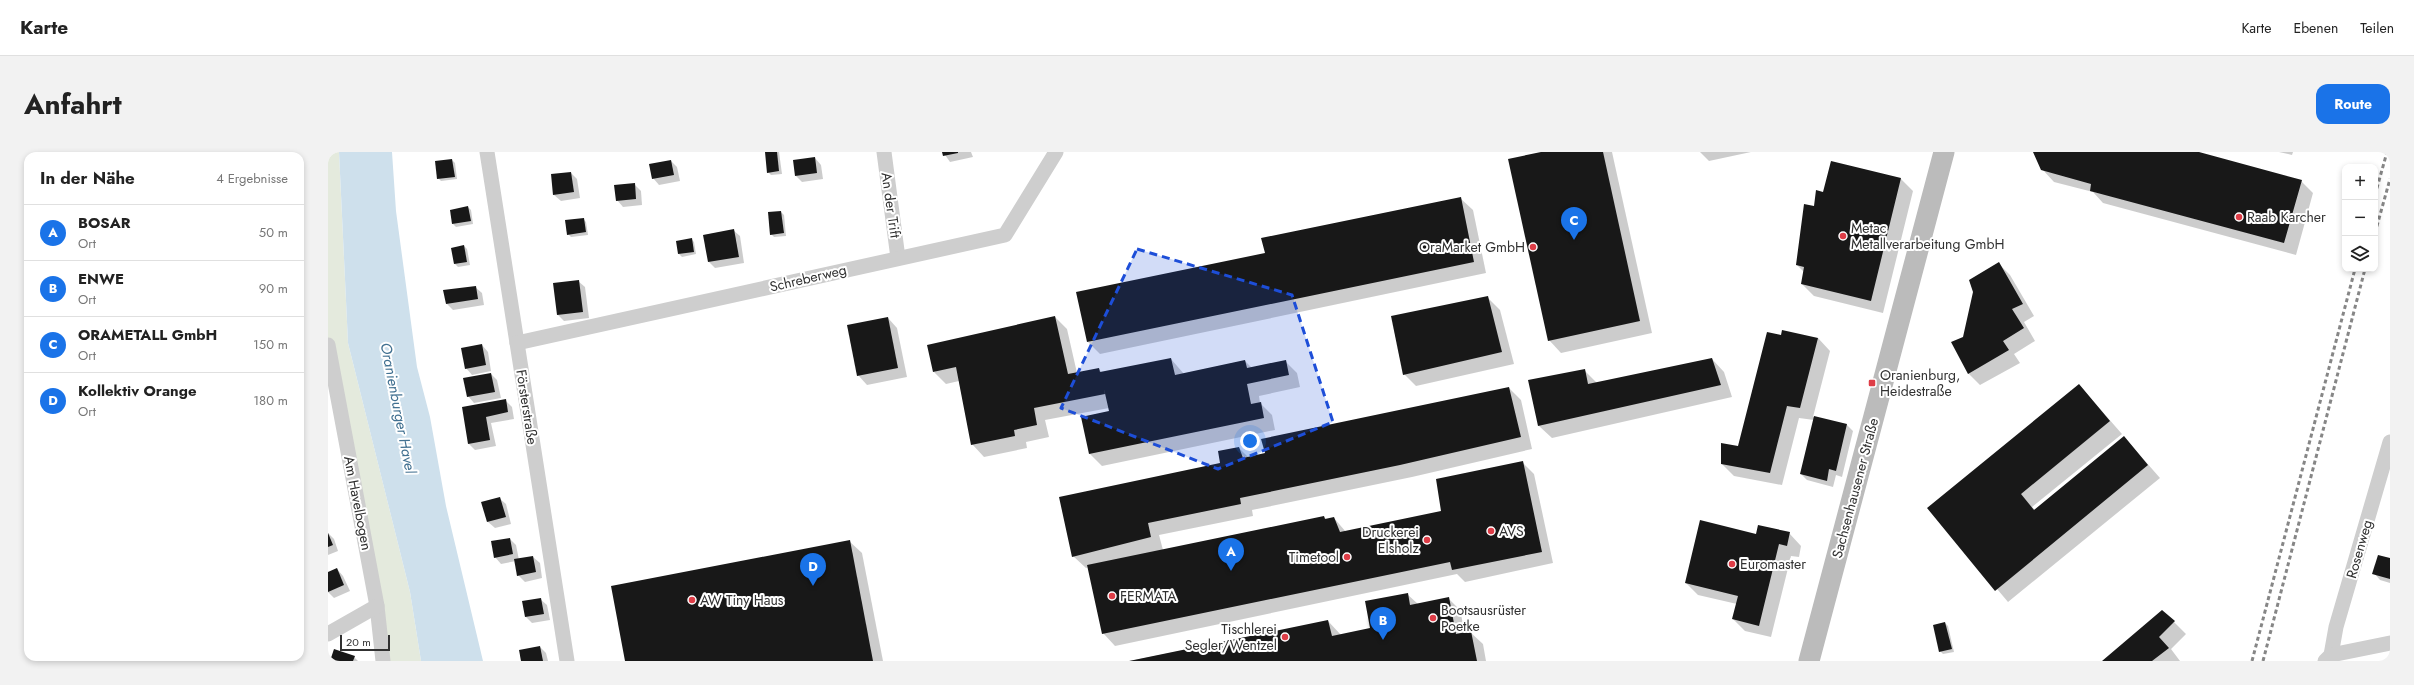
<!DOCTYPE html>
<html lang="de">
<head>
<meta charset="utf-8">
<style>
	:root { --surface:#fff; --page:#f2f2f2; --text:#222; --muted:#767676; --line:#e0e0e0; --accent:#1a73e8 }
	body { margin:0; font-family:Jost,sans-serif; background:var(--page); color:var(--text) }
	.controls { position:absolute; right:12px; top:12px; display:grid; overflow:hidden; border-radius:8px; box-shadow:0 2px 6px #0003 }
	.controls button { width:36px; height:36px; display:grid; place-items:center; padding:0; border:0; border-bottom:1px solid var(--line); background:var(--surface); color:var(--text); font:20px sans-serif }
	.scale { position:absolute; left:12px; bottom:10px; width:50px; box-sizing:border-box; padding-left:4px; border:2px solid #313131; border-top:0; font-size:11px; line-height:14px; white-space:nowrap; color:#313131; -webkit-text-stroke:3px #fff; paint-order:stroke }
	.you { position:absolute; left:922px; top:289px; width:14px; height:14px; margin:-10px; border:3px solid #fff; border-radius:50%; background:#1a73e8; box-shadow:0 0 0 6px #1a73e833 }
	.badge { display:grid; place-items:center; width:26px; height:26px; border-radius:50%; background:var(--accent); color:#fff; font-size:13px; font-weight:700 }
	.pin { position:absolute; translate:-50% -33px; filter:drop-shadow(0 1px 2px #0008) }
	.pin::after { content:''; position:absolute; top:21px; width:14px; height:12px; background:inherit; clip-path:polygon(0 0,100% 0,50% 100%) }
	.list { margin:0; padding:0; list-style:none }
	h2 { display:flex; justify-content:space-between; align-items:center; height:52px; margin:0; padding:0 16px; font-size:17px }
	h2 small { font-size:13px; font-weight:400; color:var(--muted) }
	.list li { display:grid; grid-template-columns:26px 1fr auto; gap:12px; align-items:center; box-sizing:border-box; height:56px; padding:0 16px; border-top:1px solid var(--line) }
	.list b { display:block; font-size:15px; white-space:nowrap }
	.list p { margin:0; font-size:13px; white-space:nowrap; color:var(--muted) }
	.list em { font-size:13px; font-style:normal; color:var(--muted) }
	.icon { flex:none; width:22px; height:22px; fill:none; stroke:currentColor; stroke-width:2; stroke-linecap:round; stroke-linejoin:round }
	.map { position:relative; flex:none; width:2062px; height:509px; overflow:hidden; border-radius:12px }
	header { display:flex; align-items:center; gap:24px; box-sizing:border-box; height:56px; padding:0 20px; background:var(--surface); border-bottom:1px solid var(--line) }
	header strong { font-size:19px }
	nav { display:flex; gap:22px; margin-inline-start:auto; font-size:14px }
	.intro { display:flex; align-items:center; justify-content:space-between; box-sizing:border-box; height:96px; padding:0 24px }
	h1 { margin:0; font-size:28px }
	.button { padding:10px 18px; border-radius:12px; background:var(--accent); color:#fff; font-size:14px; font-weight:700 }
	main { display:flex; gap:24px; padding:0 24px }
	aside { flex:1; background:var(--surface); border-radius:12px; box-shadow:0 2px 6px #0003 }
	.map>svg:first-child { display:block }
	.green { fill:#e4eadd }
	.water { fill:#cee0ec }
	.shadow { fill:#0003 }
	.building { fill:#181818 }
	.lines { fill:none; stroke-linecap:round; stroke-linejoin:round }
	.street { stroke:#cecece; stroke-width:15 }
	.secondary { stroke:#bbb; stroke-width:21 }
	.rail { stroke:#868686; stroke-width:3; stroke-dasharray:4 3; stroke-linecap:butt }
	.marked { fill:#1d4ed8; fill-opacity:0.2; stroke:#1d4ed8; stroke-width:3; stroke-dasharray:8 5; stroke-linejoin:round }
	.poi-dot { fill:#de3d47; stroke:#fff; stroke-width:1.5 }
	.labels { text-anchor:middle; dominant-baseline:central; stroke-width:4; stroke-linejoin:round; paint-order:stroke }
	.street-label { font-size:14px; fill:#313131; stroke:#fff }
	.poi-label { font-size:14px; fill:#313131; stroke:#fff; text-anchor:start }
	.water-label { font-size:15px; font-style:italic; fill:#427191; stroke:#fff }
</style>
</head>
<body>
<header>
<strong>Karte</strong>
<nav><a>Karte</a><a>Ebenen</a><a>Teilen</a></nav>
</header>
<div class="intro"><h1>Anfahrt</h1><a class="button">Route</a></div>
<main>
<aside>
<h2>In der Nähe<small>4 Ergebnisse</small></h2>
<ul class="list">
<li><span class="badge">A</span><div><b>BOSAR</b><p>Ort</p></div><em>50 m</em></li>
<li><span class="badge">B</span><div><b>ENWE</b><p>Ort</p></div><em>90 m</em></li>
<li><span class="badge">C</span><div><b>ORAMETALL GmbH</b><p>Ort</p></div><em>150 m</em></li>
<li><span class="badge">D</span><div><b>Kollektiv Orange</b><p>Ort</p></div><em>180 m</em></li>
</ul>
</aside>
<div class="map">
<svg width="2062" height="509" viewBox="0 0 2062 509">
	<rect width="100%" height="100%" fill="#fff"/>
	<path class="green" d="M0 0H11L20 191 82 440 93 509H55L0 193Z"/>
	<path class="water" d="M11 0H64L68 59 89 215 102 265 118 354 155 509H93L82 440 20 191Z"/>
	<g class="shadow">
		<path d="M438 0H451L454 22 443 23 440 20Z"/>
		<path d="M615 0H643L645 5 622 10Z"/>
		<path d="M1218 0H1284L1324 181 1233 201 1221 188Z"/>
		<path d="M1372 0H1423L1381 9Z"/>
		<path d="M1706 0H1867L1973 29 1985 41 1968 103 1775 51 1765 40 1726 30 1714 17Z"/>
		<path d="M1951 0H1965L1964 3Z"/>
		<path d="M487 6 493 13 495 27 474 30 468 24Z"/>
		<path d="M124 8 127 11 129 27 113 29 110 26Z"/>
		<path d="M343 9 349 15 352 29 331 33 325 26Z"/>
		<path d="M1503 10 1573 27 1585 39 1555 161 1486 144 1474 132 1476 120 1469 113 1486 55 1496 41Z"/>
		<path d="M243 21 249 27 252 46 233 49 226 43Z"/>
		<path d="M306 32 313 39 314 53 295 55 289 48Z"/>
		<path d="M1132 46 1145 58 1158 121 772 202 760 190Z"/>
		<path d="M140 55 143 58 145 72 128 75 125 72Z"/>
		<path d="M453 60 456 63 458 84 446 85 443 82Z"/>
		<path d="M255 67 258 70 260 83 243 85 240 82Z"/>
		<path d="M405 78 412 84 416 111 387 116 381 110 376 83Z"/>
		<path d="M363 87 366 90 368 102 354 105 351 102Z"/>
		<path d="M136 94 139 97 142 113 130 115 127 112 124 97Z"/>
		<path d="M1670 111 1682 123 1706 164 1696 170 1707 189 1686 202 1692 211 1652 233 1640 221 1636 186Z"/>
		<path d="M250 129 257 135 261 166 236 169 230 163 226 132Z"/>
		<path d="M147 135 154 141 156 153 125 158 118 151Z"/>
		<path d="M1159 145 1172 158 1186 212 1088 234 1076 222Z"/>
		<path d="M727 165 739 177 749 221 771 217 774 221 843 207 856 222 917 209 924 216 957 209 969 221 972 235 931 244 932 251 944 263 947 278 774 314 762 302 754 265 782 260 781 256 717 268 721 285 698 290 699 296 656 305 644 292 631 229 618 232 606 220Z"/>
		<path d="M560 166 569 176 579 225 539 233 530 223Z"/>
		<path d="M1453 184 1490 186 1502 199 1485 265 1519 273 1525 279 1514 325 1508 323 1505 335 1479 328 1473 322 1486 268 1471 266 1454 333 1406 324 1394 312 1411 295Z"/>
		<path d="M154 193 160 200 163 219 144 223 138 216Z"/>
		<path d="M1384 207 1396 220 1404 245 1224 286 1211 274 1202 229 1257 219 1269 231Z"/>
		<path d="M163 222 169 228 173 246 146 251 140 244Z"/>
		<path d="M1751 233 1794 282 1704 355 1707 358 1796 285 1832 326 1680 450 1601 356Z"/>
		<path d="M1181 236 1193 248 1204 297 1084 325 924 358 925 364 831 383 835 398 996 365 999 368 1006 366 1018 380 1114 360 1194 310 1206 322 1225 411 1137 430 1129 422 787 494 775 481 761 415 758 416 745 404 894 312 911 296 921 306Z"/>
		<path d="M177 248 184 255 186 267 163 271 168 294 147 298 141 292 135 256Z"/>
		<path d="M171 346 178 352 183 372 167 376 160 370 155 350Z"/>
		<path d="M0 381 6 387 10 399 0 403Z"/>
		<path d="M1461 381 1473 394 1471 405 1463 404 1443 485 1417 479 1405 467 1409 452 1370 443 1358 431Z"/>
		<path d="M182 387 188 393 191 408 205 405 212 411 214 426 197 430 190 423 188 409 173 412 167 405Z"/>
		<path d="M521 389 534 401 555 509H298Z"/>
		<path d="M2062 407V431L2052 428 2046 421Z"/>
		<path d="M9 417 15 424 22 439 6 446 0 440V421Z"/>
		<path d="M1079 442 1090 452 1120 446 1132 458 1137 481 1142 480 1155 492 1158 509H802L1000 469 1013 483 1043 477Z"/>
		<path d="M212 447 219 453 222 468 204 471 198 465 195 450Z"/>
		<path d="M1846 470 1858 482 1843 497 1852 509H1775Z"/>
		<path d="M1617 471 1620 474 1626 500 1615 502 1612 499Z"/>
		<path d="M212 495 218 501 220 509H194Z"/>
		<path d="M26 505 30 509H3Z"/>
	</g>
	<g class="building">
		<path d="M437 0H449L451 19 439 21Z"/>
		<path d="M614 0H630V1L615 4Z"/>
		<path d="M1213 0H1275L1312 169 1220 189 1180 7Z"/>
		<path d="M1705 0H1871L1974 28 1956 91 1762 39 1763 32 1713 18Z"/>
		<path d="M487 5 489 21 467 24 465 8Z"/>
		<path d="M124 7 127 25 109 27 107 9Z"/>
		<path d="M343 8 346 23 324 27 321 12Z"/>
		<path d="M1503 9 1573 26 1543 149 1473 132 1476 115 1468 113 1476 52 1486 54 1488 38 1495 40Z"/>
		<path d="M243 20 246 40 225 43 223 22Z"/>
		<path d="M307 31 308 47 288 49 286 33Z"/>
		<path d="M1133 45 1146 110 759 190 748 140 937 101 933 86Z"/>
		<path d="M140 54 143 69 124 72 122 58Z"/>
		<path d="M453 59 456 81 442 83 440 60Z"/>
		<path d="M256 66 258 80 239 83 237 68Z"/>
		<path d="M406 77 411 105 380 110 375 83Z"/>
		<path d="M364 86 366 100 350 102 348 89Z"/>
		<path d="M136 93 139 110 126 112 123 96Z"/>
		<path d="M1671 110 1695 152 1684 157 1696 176 1675 189 1681 198 1640 222 1623 190 1635 185 1645 140 1641 128Z"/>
		<path d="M251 128 255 160 229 163 225 131Z"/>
		<path d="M148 134 150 147 118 152 115 138Z"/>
		<path d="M1160 144 1174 200 1075 223 1063 164Z"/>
		<path d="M727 164 740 222 771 216 772 220 843 206 847 223 917 208 919 216 958 208 961 223 919 232 923 252 933 250 936 266 761 302 753 265 781 259 776 237 777 242 706 256 709 273 686 278 687 284 643 293 628 215 605 220 599 193Z"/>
		<path d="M560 165 570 216 529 224 519 173Z"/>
		<path d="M1454 178 1490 186 1472 256 1459 254 1442 321 1393 312V291L1410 294 1439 180 1453 183Z"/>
		<path d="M154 192 158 213 137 217 133 196Z"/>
		<path d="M1384 206 1393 233 1210 274 1200 228 1257 217 1260 232Z"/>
		<path d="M163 221 167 240 139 245 135 226Z"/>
		<path d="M1751 232 1782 269 1693 342 1706 358 1796 284 1820 313 1667 439 1599 356Z"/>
		<path d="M1181 235 1193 285 1072 313 912 346 913 352 820 371 823 385 744 405 731 345 892 311 890 299 911 295 915 306 937 301 933 287Z"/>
		<path d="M178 247 180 260 158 265 162 288 140 292 134 255Z"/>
		<path d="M1486 264 1519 272 1508 319 1501 317 1499 329 1472 322Z"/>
		<path d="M1195 309 1214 400 1124 418 1122 410 774 482 759 413 996 364 997 367 1006 365 1012 380 1113 359 1108 327Z"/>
		<path d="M172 345 178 365 159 370 153 350Z"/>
		<path d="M1372 368 1428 382 1430 373 1462 380 1459 394 1451 392 1431 474 1404 467 1410 444 1357 431Z"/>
		<path d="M0 381 5 393 0 395Z"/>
		<path d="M182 386 185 402 166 406 163 389Z"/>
		<path d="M522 388 545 509H297L283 434Z"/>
		<path d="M2050 403 2062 406V427L2044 422Z"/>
		<path d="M205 404 208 420 189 424 186 407Z"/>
		<path d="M9 416 16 433 0 440V420Z"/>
		<path d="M1080 441 1082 453 1121 445 1128 482 1143 479 1149 509H801L1000 468 1004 484 1042 476 1037 449Z"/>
		<path d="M213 446 216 462 197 465 194 449Z"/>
		<path d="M1834 458 1847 469 1831 485 1841 496 1824 509H1774Z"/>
		<path d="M1617 470 1624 497 1611 500 1605 473Z"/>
		<path d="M212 494 215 509H193L191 498Z"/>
		<path d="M6 497 27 504 25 509H2Z"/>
	</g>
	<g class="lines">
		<g class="street">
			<path d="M159 0 239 509"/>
			<path d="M556 0 570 106"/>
			<path d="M189 191 677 83 728 0"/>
			<path d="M0 193 49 454 55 509"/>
			<path d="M0 482 49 454"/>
			<path d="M2003 503 2008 475 2062 290"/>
			<path d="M1997 509 2003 503 2062 491"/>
		</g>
		<path class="secondary" d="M1481 509 1616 0"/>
		<g class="rail">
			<path d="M2047 43 2059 0"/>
			<path d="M2047 81 2062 27"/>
			<path d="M1924 509 2027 117"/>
			<path d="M1935 509 2037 117"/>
		</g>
	</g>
	<path class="marked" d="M809 97 964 143 1005 270 890 317 733 256Z"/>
	<g class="poi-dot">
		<circle cx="1911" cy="65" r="4"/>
		<circle cx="1515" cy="84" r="4"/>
		<circle cx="1205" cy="95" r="4"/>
		<rect x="1540" y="227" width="8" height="8" rx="2"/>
		<circle cx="1163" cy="379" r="4"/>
		<circle cx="1099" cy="388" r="4"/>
		<circle cx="1019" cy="405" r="4"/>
		<circle cx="1404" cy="412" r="4"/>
		<circle cx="784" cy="444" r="4"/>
		<circle cx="364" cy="448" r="4"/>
		<circle cx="1105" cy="466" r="4"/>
		<circle cx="957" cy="485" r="4"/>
	</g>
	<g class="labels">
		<g class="street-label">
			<text transform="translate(563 53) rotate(82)">An der Trift</text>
			<text transform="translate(480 126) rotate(-13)">Schreberweg</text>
			<text transform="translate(199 255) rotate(81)">Försterstraße</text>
			<text transform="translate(1527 336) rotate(-75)">Sachsenhausener Straße</text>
			<text transform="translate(30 351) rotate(79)">Am Havelbogen</text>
			<text transform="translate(2031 397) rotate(-74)">Rosenweg</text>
		</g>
		<g class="poi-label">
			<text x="1919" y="65">Raab Karcher</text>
			<text x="1523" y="76">Metac<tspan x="1523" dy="16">Metallverarbeitung GmbH</tspan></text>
			<text x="1197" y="95" text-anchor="end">OraMarket GmbH</text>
			<text x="1552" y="223">Oranienburg,<tspan x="1552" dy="16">Heidestraße</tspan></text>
			<text x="1171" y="379">AVS</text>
			<text x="1091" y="380" text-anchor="end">Druckerei<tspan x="1091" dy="16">Elsholz</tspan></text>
			<text x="1011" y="405" text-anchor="end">Timetool</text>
			<text x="1412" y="412">Euromaster</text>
			<text x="792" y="444">FERMATA</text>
			<text x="372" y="448">AW Tiny Haus</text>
			<text x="1113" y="458">Bootsausrüster<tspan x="1113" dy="16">Poetke</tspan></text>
			<text x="949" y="477" text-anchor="end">Tischlerei<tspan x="949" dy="16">Segler/Wentzel</tspan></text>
		</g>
		<g class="water-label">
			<text transform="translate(70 256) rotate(79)">Oranienburger Havel</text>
		</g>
	</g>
</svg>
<div class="controls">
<button>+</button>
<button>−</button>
<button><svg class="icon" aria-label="layers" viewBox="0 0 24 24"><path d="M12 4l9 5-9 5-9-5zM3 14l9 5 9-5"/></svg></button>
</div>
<div class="scale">20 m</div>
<div class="you"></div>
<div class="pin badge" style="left:903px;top:419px">A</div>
<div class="pin badge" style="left:1055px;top:488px">B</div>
<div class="pin badge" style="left:1246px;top:88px">C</div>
<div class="pin badge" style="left:485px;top:434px">D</div>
</div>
</main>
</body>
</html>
